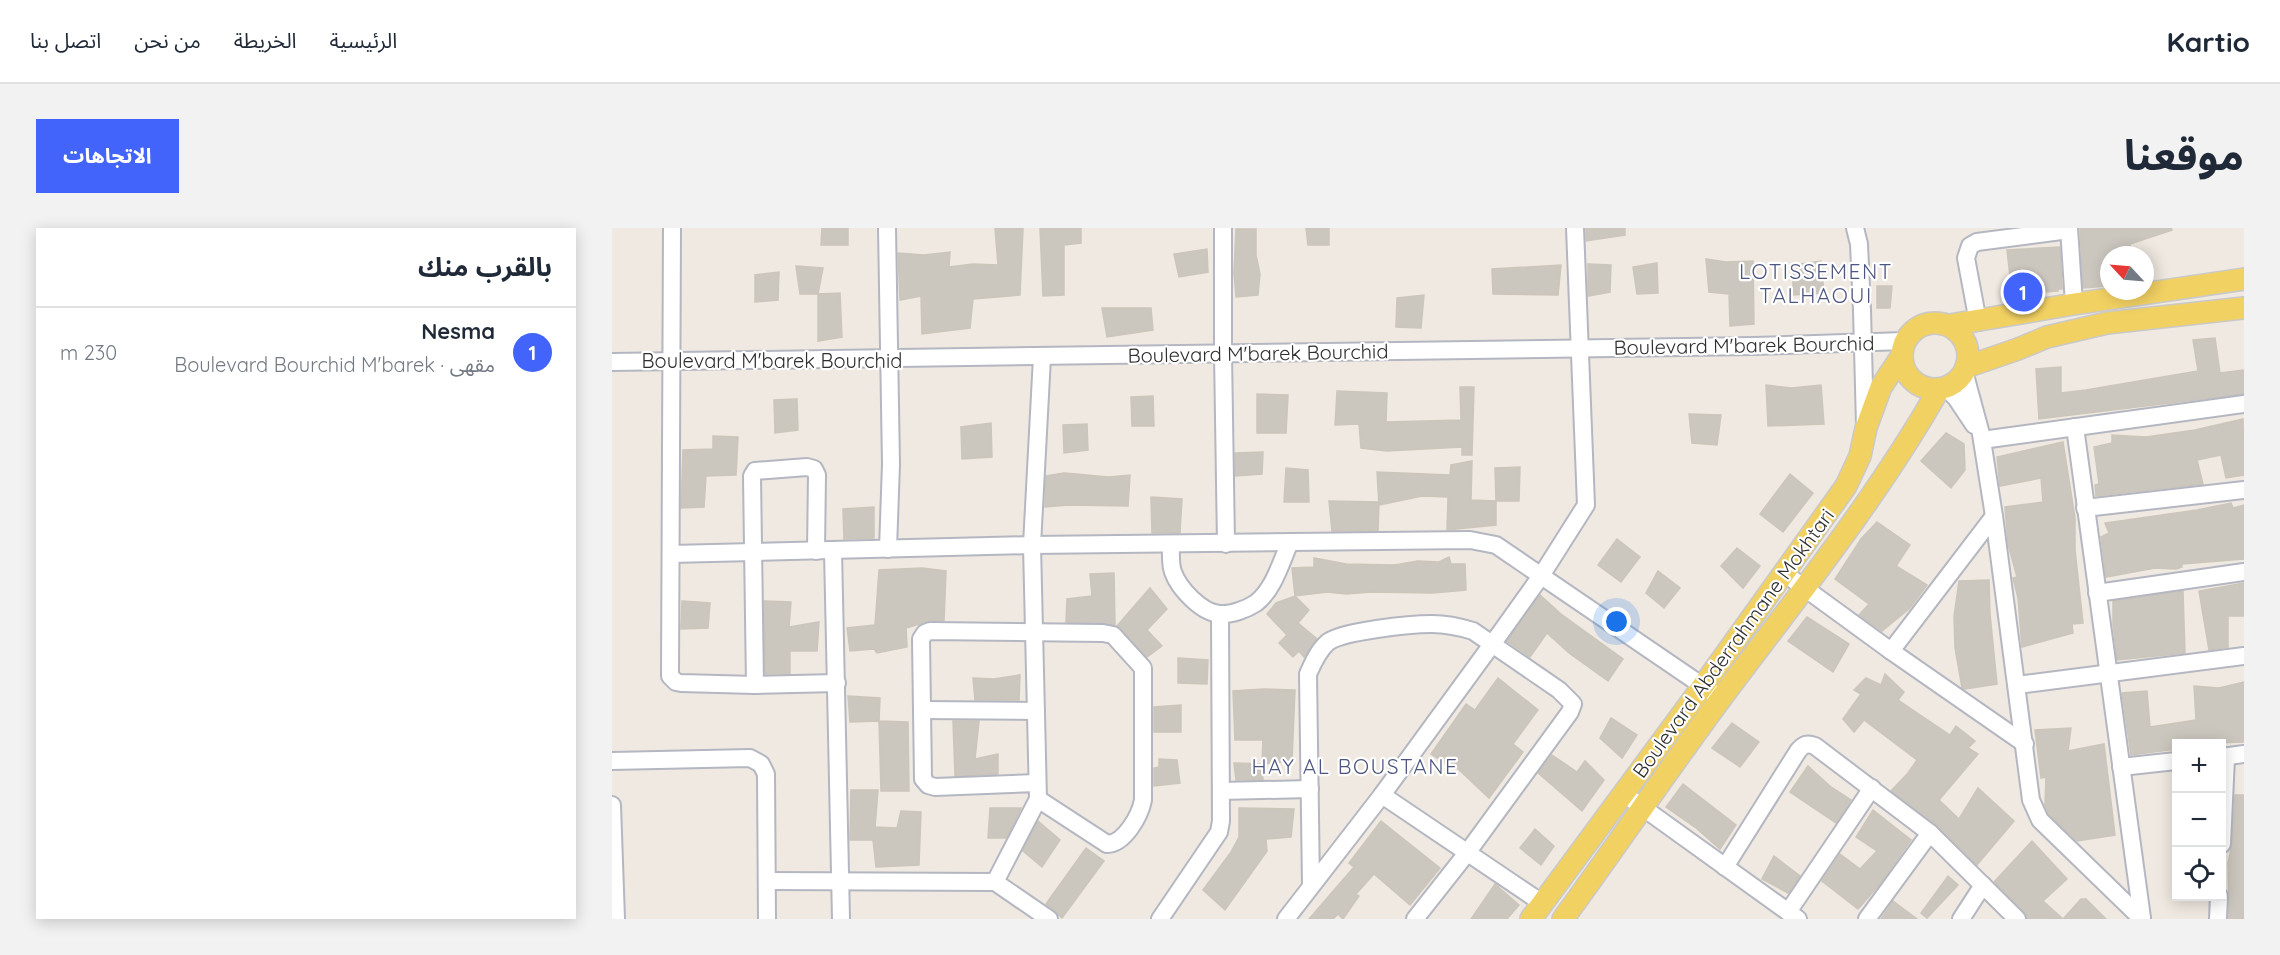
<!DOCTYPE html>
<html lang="ar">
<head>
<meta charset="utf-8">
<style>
	:root { --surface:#fff; --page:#f2f2f3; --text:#1f2937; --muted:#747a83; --line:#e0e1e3; --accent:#4264fb }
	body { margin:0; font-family:Quicksand,"Noto Sans Arabic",sans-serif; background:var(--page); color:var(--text); direction:rtl }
	.controls { position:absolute; right:18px; bottom:18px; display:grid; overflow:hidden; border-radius:0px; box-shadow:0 3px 15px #0003 }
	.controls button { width:54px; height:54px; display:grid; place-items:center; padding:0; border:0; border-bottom:2px solid var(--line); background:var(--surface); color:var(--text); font:30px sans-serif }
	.compass { position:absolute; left:1488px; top:18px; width:54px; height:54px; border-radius:50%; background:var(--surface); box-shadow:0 3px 15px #0003; rotate:296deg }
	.you { position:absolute; left:1005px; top:394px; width:21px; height:21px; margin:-15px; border:4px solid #fff; border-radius:50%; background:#1a73e8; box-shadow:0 0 0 9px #1a73e833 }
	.badge { display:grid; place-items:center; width:39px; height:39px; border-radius:50%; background:var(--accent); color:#fff; font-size:20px; font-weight:700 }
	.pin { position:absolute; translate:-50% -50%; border:3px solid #fff; box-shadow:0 2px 6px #0006 }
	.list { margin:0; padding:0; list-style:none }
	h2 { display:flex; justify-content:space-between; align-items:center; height:78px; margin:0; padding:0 24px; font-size:26px }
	h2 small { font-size:20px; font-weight:400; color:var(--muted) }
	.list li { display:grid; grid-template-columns:39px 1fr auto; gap:18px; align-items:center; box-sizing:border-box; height:90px; padding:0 24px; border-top:2px solid var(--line) }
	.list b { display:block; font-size:22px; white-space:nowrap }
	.list p { margin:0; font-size:20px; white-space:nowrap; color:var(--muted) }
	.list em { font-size:20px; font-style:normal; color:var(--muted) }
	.icon { flex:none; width:33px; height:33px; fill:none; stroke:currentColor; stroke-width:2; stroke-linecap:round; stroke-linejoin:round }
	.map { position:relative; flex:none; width:1632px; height:691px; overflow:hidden; direction:ltr; border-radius:0px }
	header { display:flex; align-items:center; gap:36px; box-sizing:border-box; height:84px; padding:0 30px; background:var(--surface); border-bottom:2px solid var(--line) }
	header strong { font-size:28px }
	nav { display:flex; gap:33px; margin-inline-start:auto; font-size:21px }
	.intro { display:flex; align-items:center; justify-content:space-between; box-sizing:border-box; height:144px; padding:0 36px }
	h1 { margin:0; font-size:42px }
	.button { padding:15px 27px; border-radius:0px; background:var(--accent); color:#fff; font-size:21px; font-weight:700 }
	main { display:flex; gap:36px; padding:0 36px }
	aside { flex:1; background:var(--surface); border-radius:0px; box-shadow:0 3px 15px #0003 }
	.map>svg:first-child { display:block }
	.building { fill:#cbc7bf; stroke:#cbc5ba; stroke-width:1.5 }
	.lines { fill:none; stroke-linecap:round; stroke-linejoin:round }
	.minor-casing { stroke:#b4b7c1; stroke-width:20 }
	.major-casing { stroke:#c9c9c9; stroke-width:24 }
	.minor { stroke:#fff; stroke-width:16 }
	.major { stroke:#f2d163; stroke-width:21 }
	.labels { text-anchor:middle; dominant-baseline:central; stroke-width:4.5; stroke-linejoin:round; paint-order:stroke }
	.street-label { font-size:20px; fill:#2e2e2e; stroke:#fff }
	.neighbourhood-label { font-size:21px; letter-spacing:1.5px; fill:#4d5680; stroke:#fff }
</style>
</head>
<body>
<header>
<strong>Kartio</strong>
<nav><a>الرئيسية</a><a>الخريطة</a><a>من نحن</a><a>اتصل بنا</a></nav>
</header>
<div class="intro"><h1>موقعنا</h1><a class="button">الاتجاهات</a></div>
<main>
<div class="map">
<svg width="1632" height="691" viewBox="0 0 1632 691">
	<rect width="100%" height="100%" fill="#efe9e1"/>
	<g class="building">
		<path d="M210 0H236V17H209Z"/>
		<path d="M383 0H411L408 67 361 71 358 100 310 106 309 68 288 72 286 25 312 27 338 24 337 39 361 36 386 37Z"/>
		<path d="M428 0H469V15L452 17V67L431 68Z"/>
		<path d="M694 0H717V17H696Z"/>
		<path d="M974 0H1013V7L974 13Z"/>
		<path d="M1468 0H1559L1560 2 1518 16 1519 27H1497V58L1471 60Z"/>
		<path d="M624 1H644V27L648 46 646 67 624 69 622 45Z"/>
		<path d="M1448 19 1450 61H1446V63L1400 66 1395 22Z"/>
		<path d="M595 21 596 44 567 49 562 26Z"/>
		<path d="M1094 31 1114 34 1141 33 1142 96 1118 98 1117 66 1097 64Z"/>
		<path d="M1209 33 1212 65 1181 67V37Z"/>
		<path d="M1045 35 1046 65 1025 66 1021 39Z"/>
		<path d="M976 36 999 37 998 64 976 68Z"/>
		<path d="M949 37 946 67 881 66 880 41Z"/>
		<path d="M184 38 211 40 206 66H188Z"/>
		<path d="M167 44 166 72 143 74V47Z"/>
		<path d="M1265 58H1280L1278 80H1265Z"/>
		<path d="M228 65 230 109 206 113V66Z"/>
		<path d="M812 67 809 100 784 99 785 70Z"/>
		<path d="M490 80H539L541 102 495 109Z"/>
		<path d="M1603 110 1608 145 1632 142V166L1427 191 1424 141 1449 139V165L1474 162 1586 143 1581 112Z"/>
		<path d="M1154 157 1179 160 1209 157 1212 196 1156 198Z"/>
		<path d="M848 159H862L860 227H850V219L775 223 749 220 747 196 723 197 725 163 775 165 774 194 849 192Z"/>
		<path d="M645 166 676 167 674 205H645Z"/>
		<path d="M541 168 542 198H520L519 169Z"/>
		<path d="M185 171 186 202 163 205 162 172Z"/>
		<path d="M1077 186 1109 187 1105 217 1080 215Z"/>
		<path d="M1631 191 1632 247 1614 250 1609 227 1585 232 1591 256 1484 268 1483 257 1487 256 1482 219 1500 215V207L1534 209 1583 202Z"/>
		<path d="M379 195 380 229 350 231 349 199Z"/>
		<path d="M475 196 476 222 452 225 451 197Z"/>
		<path d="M1334 205 1352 216 1353 242 1339 260 1309 233Z"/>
		<path d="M101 208 126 209 124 247 94 248 92 279 69 280 71 222 101 221Z"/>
		<path d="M1451 214 1463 290V322L1471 395 1460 396 1461 405 1410 419 1406 370 1401 350 1405 349 1396 316 1393 279 1431 274 1429 250 1388 258 1385 229Z"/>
		<path d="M651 224 650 246 623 248V225Z"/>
		<path d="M860 233 859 272 884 273V297L835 302 836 269 810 268 767 277 765 244 838 247 839 237Z"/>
		<path d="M908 239 907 273H884L883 240Z"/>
		<path d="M674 240 696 242 697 274H672Z"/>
		<path d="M452 245 497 249 518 247 516 278 457 277 433 279 434 248Z"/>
		<path d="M1178 246 1201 265 1171 304 1148 286Z"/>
		<path d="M539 269 570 271 568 305H540Z"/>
		<path d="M717 273 767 274 766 303H720Z"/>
		<path d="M1619 275 1621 280 1632 277V331L1570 336V339L1564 341 1543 340 1494 349 1489 309 1497 305 1493 295 1585 282Z"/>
		<path d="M262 279V310L232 311 231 281Z"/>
		<path d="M1265 294 1298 317 1284 338 1315 357 1298 380 1270 403 1247 387 1257 376 1223 351 1249 311Z"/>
		<path d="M1005 311 1028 329 1009 354 986 337Z"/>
		<path d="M1125 320 1148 338 1131 360 1109 338Z"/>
		<path d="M837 329 839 336H853L854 362 821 365 759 364 734 366 715 364 683 368 680 340 702 339V330L734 336 783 337 806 333 827 334Z"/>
		<path d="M310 340 334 343 332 393H318L294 400 295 419 265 425 262 421 238 423 235 400 263 397 267 342Z"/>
		<path d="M1046 343 1068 360 1052 380 1034 365Z"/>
		<path d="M502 345 503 397 454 394 455 371 480 368 478 346Z"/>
		<path d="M1377 352 1378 386 1385 456 1353 461 1350 460 1343 420 1342 389 1347 353Z"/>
		<path d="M1632 355V388H1616V419L1597 422 1587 363Z"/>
		<path d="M538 360 555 381 535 402 550 418 535 429 505 398Z"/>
		<path d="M1571 363 1573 425 1505 432 1501 396V373Z"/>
		<path d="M928 367 949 386 1011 431 996 453 957 425 935 405 918 429 895 413Z"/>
		<path d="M683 368 697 382 686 395 705 411 692 429 687 423 681 429 667 415 675 407 655 386 664 375Z"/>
		<path d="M70 373 98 375 96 400 69 401Z"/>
		<path d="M152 373 179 374 177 399 207 394 205 423H178V446H153Z"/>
		<path d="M1195 389 1237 416 1221 444 1176 413Z"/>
		<path d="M566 430 596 432 595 456 566 455Z"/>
		<path d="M1273 446 1292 464 1286 472 1338 507 1344 498 1363 513 1356 520 1366 526 1327 572 1347 591 1366 560 1402 593 1365 637 1324 597 1279 563 1296 545 1305 532 1252 492 1242 504 1231 491 1249 466 1242 462 1254 450 1269 457Z"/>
		<path d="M408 447 407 472H363L361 450 382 451Z"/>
		<path d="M886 450 926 482 901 516 911 524 877 570 843 538 840 540 819 526 854 476 863 482Z"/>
		<path d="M1632 454V514L1564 516V521L1519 527 1510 465 1535 463 1538 499 1584 492 1582 458 1607 460Z"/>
		<path d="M652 461 683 462 680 533 650 536 651 512H623L621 463Z"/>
		<path d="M236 468 268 470 267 493 296 494 297 563H269L267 493 238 494Z"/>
		<path d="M569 477V504H542V479Z"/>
		<path d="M999 490 1025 507 1010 530 988 510Z"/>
		<path d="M341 493H367L363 531 386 526V546L343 548Z"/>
		<path d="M1120 495 1147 514 1128 539 1100 520Z"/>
		<path d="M1459 500 1456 523 1492 516 1503 607 1465 613 1437 586 1433 577 1434 549 1429 550 1423 502Z"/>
		<path d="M940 527 965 544 973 533 992 552 970 583 926 545Z"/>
		<path d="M547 531 565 532 568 555 542 558V540L547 539Z"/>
		<path d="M622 535 650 536 651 552H624Z"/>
		<path d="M1196 538 1219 559 1239 572 1224 595 1178 564Z"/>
		<path d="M1071 556 1124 597 1108 621 1084 600 1054 579Z"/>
		<path d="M239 562H266L263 599 285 600 289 583 309 584 307 637 264 639 261 612H238Z"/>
		<path d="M1623 567H1632V691H1617L1616 635 1620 616Z"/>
		<path d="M378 580H409L394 610H376Z"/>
		<path d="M627 580 682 581 679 609 654 611 655 623 613 682 591 662 619 624 627 609Z"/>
		<path d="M1261 582 1299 612 1267 657 1246 681 1210 653 1228 626 1248 641 1265 623 1244 609Z"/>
		<path d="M426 593 448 612 430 639 411 623Z"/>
		<path d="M769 593 828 640 798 677 762 646 744 666 747 668 731 691 726 686 721 691H697L742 639 737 635Z"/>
		<path d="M923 601 942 618 929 637 908 620Z"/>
		<path d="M1420 613 1455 651 1431 673 1451 691 1469 671H1474L1494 691H1415L1412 684 1382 654Z"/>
		<path d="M474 620 492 633 450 690 434 676Z"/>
		<path d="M1162 628 1188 648 1176 665 1150 651Z"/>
		<path d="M1336 648 1346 657 1315 690 1309 685Z"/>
		<path d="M883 656 907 677 895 691H859Z"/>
		<path d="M1281 673 1305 691H1269Z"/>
	</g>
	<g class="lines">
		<g class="minor-casing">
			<g id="minor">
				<path d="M60 0 58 448 64 454 69 455 143 457 225 455"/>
				<path d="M275 0 279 236 276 321"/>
				<path d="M611 0V126L614 316"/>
				<path d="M1243 0 1247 16 1250 82 1253 197"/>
				<path d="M1457 0 1462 76"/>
				<path d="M1366 94 1354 30 1358 18 1365 14 1457 2"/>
				<path d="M0 134 1142 118 1292 113"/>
				<path d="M1352 143 1369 206 1382 288 1419 572 1428 592 1530 691"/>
				<path d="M1334 160 1344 170 1362 197"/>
				<path d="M1463 199 1530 690"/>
				<path d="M1370 212 1632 176"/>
				<path d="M1473 280 1632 262"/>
				<path d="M559 316C559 325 558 336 561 344 567 361 590 385 608 386 619 387 635 381 644 375 662 361 669 334 678 314"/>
				<path d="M221 323 229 691"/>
				<path d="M59 326 420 317 858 312 884 317 1101 465"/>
				<path d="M1172 345 1279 423 1413 516"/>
				<path d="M1485 365 1632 344"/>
				<path d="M1279 423 1382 288"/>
				<path d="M143 457 140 248 143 243 195 239 202 241 205 247 204 323"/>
				<path d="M1405 457 1632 428"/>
				<path d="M311 482 424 483"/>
				<path d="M1610 529 1632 526"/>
				<path d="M0 533 138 530 149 536 154 546 155 691"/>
				<path d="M1509 539 1564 533"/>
				<path d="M425 555 323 559 316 557 311 551 309 411 313 405 318 403 491 405 501 407 531 440V572C528 588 512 616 495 616L426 571"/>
				<path d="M609 563 698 561"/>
				<path d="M1012 566 1186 691"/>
				<path d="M770 567 930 675"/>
				<path d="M0 577 4 691"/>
				<path d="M1610 616 1614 529"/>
				<path d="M1113 639 1186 523C1192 516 1195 515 1203 518L1318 605 1405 691"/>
				<path d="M155 653 383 654 437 691"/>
				<path d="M383 654 426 571 420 317 430 129"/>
				<path d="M699 657 696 446C701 435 706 423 715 415 728 403 800 396 820 396 834 396 848 399 861 403L947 462 961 476 958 484 855 625 803 691"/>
				<path d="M1176 684 1260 560"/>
				<path d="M548 691 607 604 609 593 608 387"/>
				<path d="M674 691 770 567 889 404 929 348 974 277 963 0"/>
				<path d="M1255 691 1318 605"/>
				<path d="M1349 691 1371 657"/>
				<path d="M1606 691 1607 668"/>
			</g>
		</g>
		<g class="major-casing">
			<g id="major">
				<circle cx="1323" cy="128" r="33"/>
				<path d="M1338 97 1462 76 1632 51"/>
				<path d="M1354 139 1406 121 1435 109 1495 95 1632 80"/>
				<path d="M919 691 1091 458 1234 258 1248 228 1254 200 1269 159 1289 129"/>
				<path d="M951 691C1005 617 1056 542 1110 469 1185 369 1265 270 1327 161"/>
			</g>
		</g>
		<use href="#minor" class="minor"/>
		<use href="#major" class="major"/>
	</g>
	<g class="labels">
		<g class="street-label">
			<text transform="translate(1132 117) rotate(-1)">Boulevard M'barek Bourchid</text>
			<text transform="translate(646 125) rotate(-1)">Boulevard M'barek Bourchid</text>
			<text x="160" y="132">Boulevard M'barek Bourchid</text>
			<text transform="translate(1121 415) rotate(-54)">Boulevard Abderrahmane Mokhtari</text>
		</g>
		<g class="neighbourhood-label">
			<text x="1204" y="43">LOTISSEMENT<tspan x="1204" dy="24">TALHAOUI</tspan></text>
			<text x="743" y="538">HAY AL BOUSTANE</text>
		</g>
	</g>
</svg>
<div class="controls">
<button>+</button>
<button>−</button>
<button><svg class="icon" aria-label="locate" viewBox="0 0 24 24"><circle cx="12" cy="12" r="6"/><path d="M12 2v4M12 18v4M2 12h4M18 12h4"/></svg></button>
</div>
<svg class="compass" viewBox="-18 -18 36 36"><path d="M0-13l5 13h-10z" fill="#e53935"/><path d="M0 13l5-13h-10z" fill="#747a83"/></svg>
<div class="you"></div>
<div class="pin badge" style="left:1411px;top:64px">1</div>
</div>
<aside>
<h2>بالقرب منك<small></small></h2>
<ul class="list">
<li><span class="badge">1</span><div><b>Nesma</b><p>مقهى · Boulevard Bourchid M'barek</p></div><em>230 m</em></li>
</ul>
</aside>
</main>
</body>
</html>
